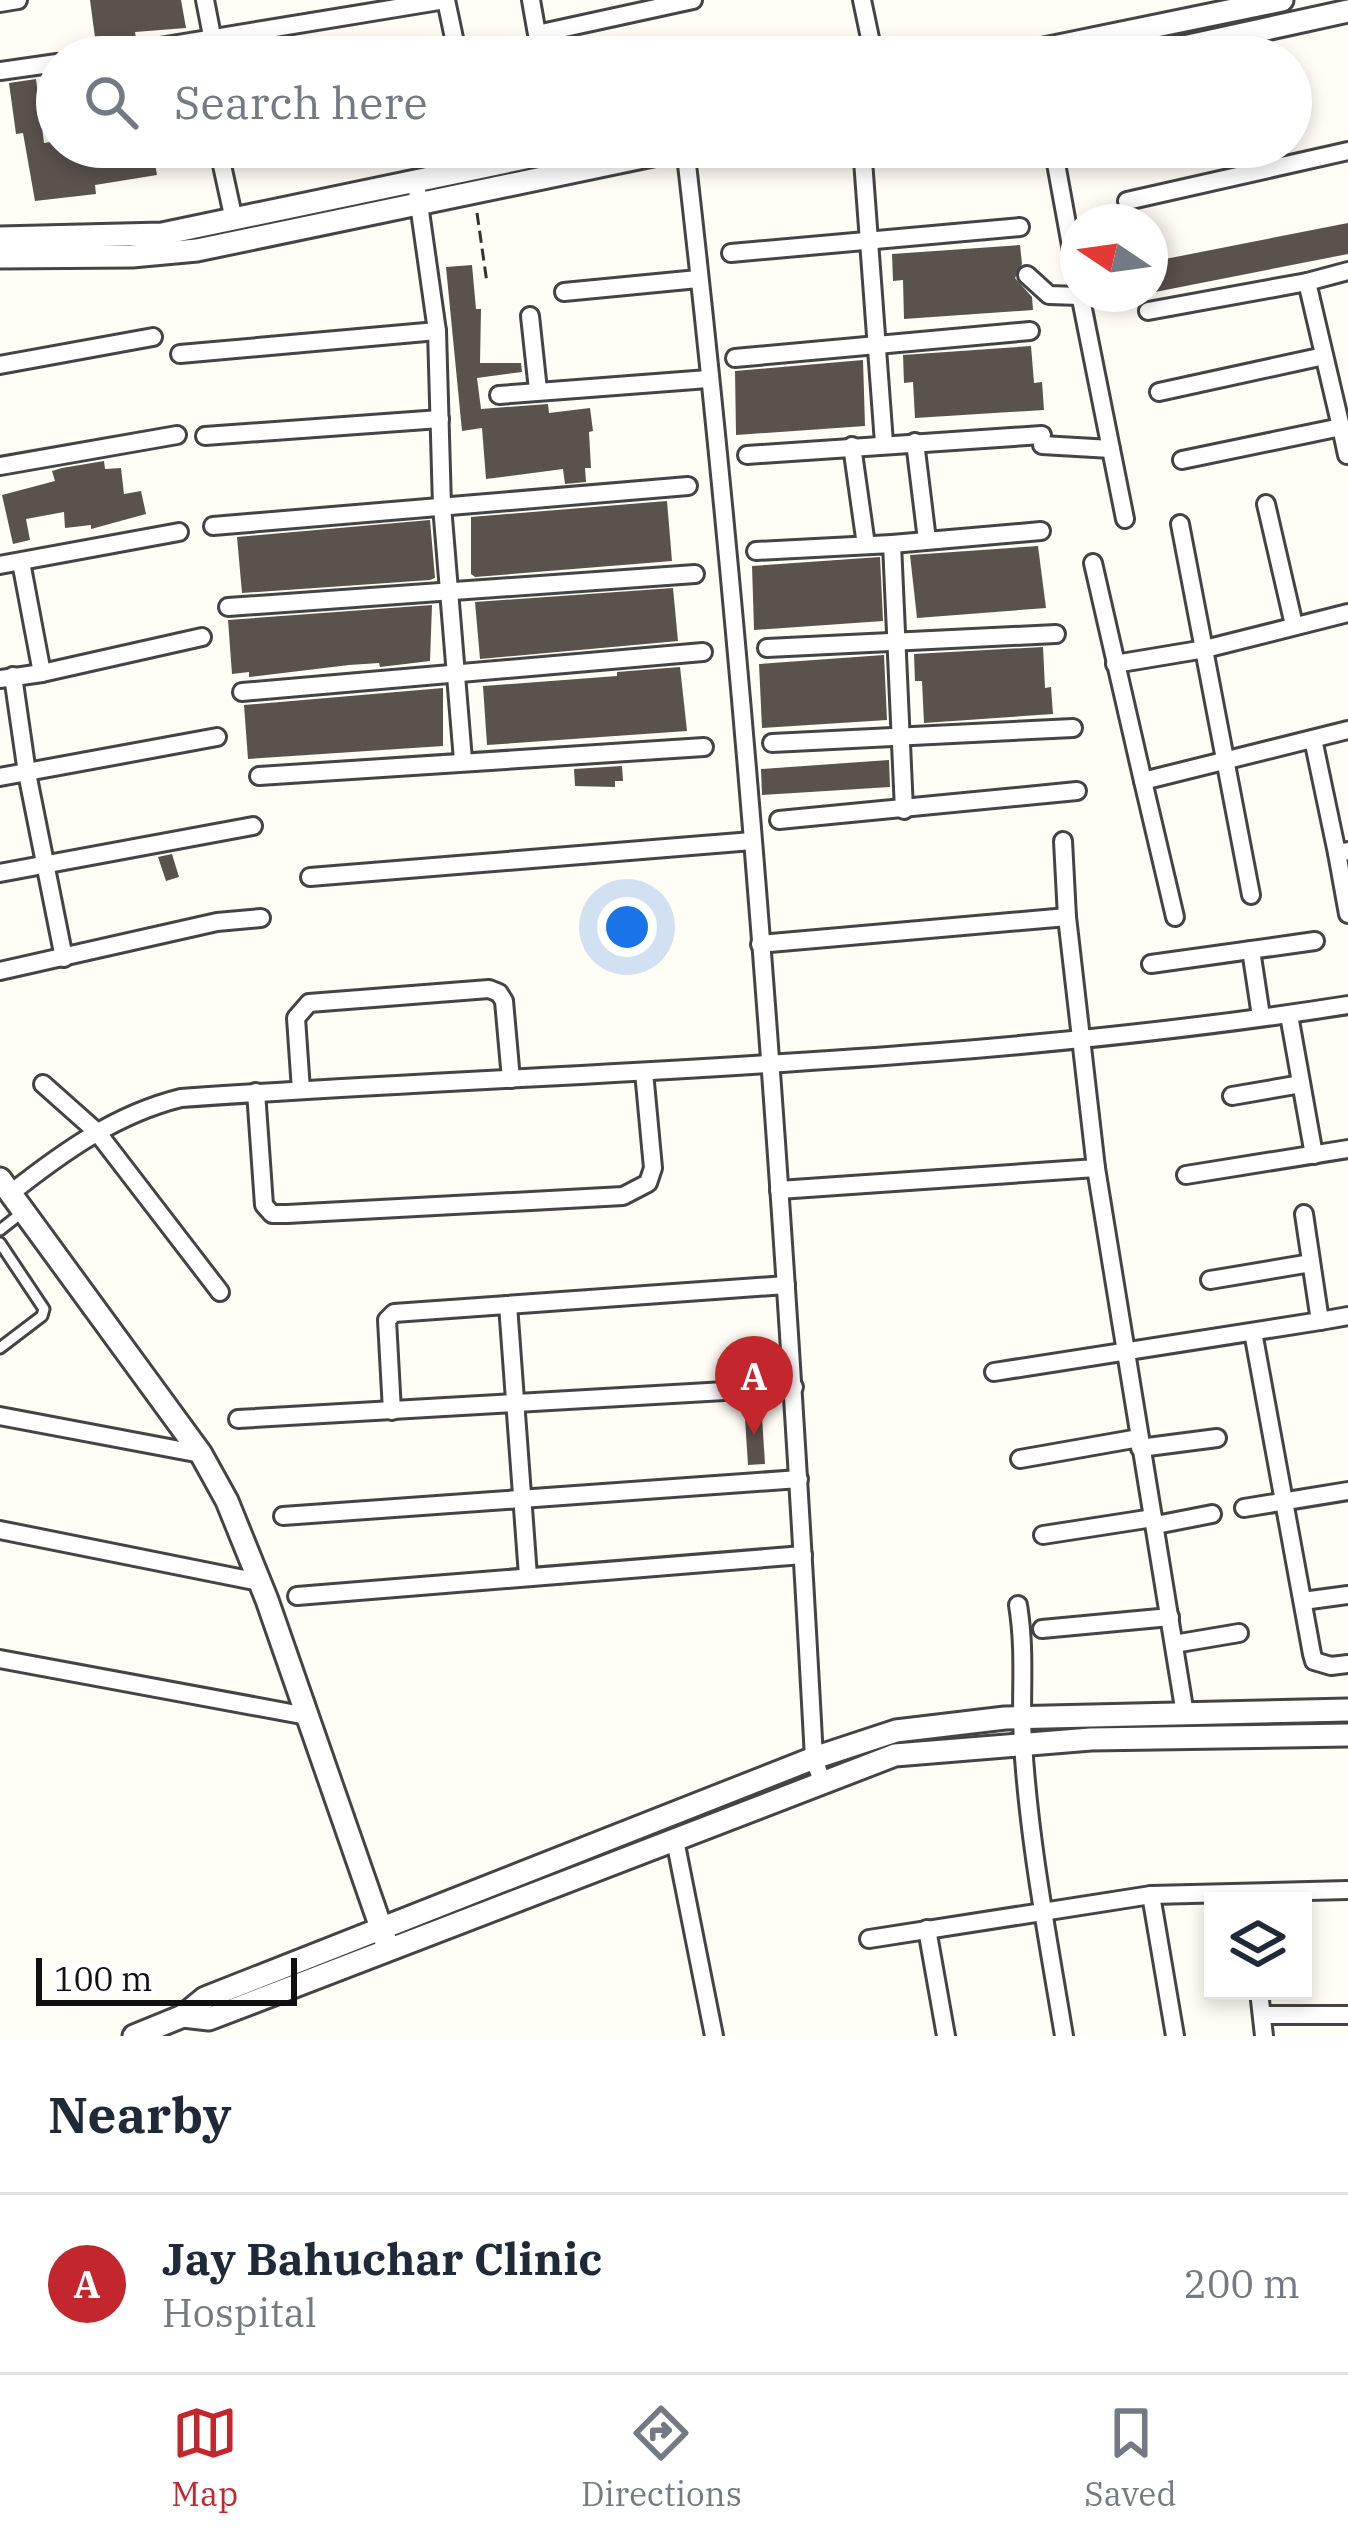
<!DOCTYPE html>
<html lang="en">
<head>
<meta charset="utf-8">
<style>
	:root { --surface:#fff; --page:#f6f6f7; --text:#1f2937; --muted:#747a83; --line:#e0e1e3; --accent:#c4262e }
	body { margin:0; font-family:"IBM Plex Serif",serif; background:var(--page); color:var(--text) }
	.controls { position:absolute; right:36px; bottom:36px; display:grid; overflow:hidden; border-radius:0px; box-shadow:0 6px 18px #0003 }
	.controls button { width:108px; height:108px; display:grid; place-items:center; padding:0; border:0; border-bottom:3px solid var(--line); background:var(--surface); color:var(--text); font:60px sans-serif }
	.compass { position:absolute; left:1060px; top:204px; width:108px; height:108px; border-radius:50%; background:var(--surface); box-shadow:0 6px 18px #0003; rotate:283deg }
	.scale { position:absolute; left:36px; bottom:30px; width:261px; box-sizing:border-box; padding-left:12px; border:6px solid #111; border-top:0; font-size:33px; line-height:42px; white-space:nowrap; color:#111; -webkit-text-stroke:9px #fff; paint-order:stroke }
	.you { position:absolute; left:627px; top:927px; width:42px; height:42px; margin:-30px; border:9px solid #fff; border-radius:50%; background:#1a73e8; box-shadow:0 0 0 18px #1a73e833 }
	.badge { display:grid; place-items:center; width:78px; height:78px; border-radius:50%; background:var(--accent); color:#fff; font-size:39px; font-weight:700 }
	.pin { position:absolute; translate:-50% -99px; filter:drop-shadow(0 3px 6px #0008) }
	.pin::after { content:''; position:absolute; top:63px; width:42px; height:36px; background:inherit; clip-path:polygon(0 0,100% 0,50% 100%) }
	.list { margin:0; padding:0; list-style:none }
	h2 { display:flex; justify-content:space-between; align-items:center; height:156px; margin:0; padding:0 48px; font-size:51px }
	h2 small { font-size:39px; font-weight:400; color:var(--muted) }
	.list li { display:grid; grid-template-columns:78px 1fr auto; gap:36px; align-items:center; box-sizing:border-box; height:180px; padding:0 48px; border-top:3px solid var(--line) }
	.list b { display:block; font-size:45px; white-space:nowrap }
	.list p { margin:0; font-size:39px; white-space:nowrap; color:var(--muted) }
	.list em { font-size:39px; font-style:normal; color:var(--muted) }
	.icon { flex:none; width:66px; height:66px; fill:none; stroke:currentColor; stroke-width:2; stroke-linecap:round; stroke-linejoin:round }
	.map { position:relative; flex:none; width:1348px; height:2036px; overflow:hidden }
	.search { position:absolute; background:var(--surface); box-shadow:0 6px 18px #0003; left:36px; right:36px; top:36px; height:132px; display:flex; align-items:center; gap:30px; box-sizing:border-box; padding:0 42px; border-radius:66px; color:var(--muted); font-size:45px }
	.sheet { height:336px; background:var(--surface) }
	nav { display:flex; justify-content:space-around; align-items:center; box-sizing:border-box; height:168px; border-top:3px solid var(--line); background:var(--surface); font-size:33px; color:var(--muted) }
	nav a { display:grid; justify-items:center; gap:6px }
	nav .on { color:var(--accent) }
	.map>svg:first-child { display:block }
	.building { fill:#5a524d }
	.lines { fill:none; stroke-linecap:round; stroke-linejoin:round }
	.service-casing { stroke:#444; stroke-width:15 }
	.minor-casing { stroke:#444; stroke-width:22 }
	.tertiary-casing { stroke:#444; stroke-width:27 }
	.path { stroke:#333; stroke-width:3; stroke-dasharray:12 6; stroke-linecap:butt }
	.service { stroke:#fff; stroke-width:9 }
	.minor { stroke:#fff; stroke-width:16 }
	.tertiary { stroke:#fff; stroke-width:21 }
</style>
</head>
<body>
<div class="map">
<svg width="1348" height="2036" viewBox="0 0 1348 2036">
	<rect width="100%" height="100%" fill="#fffdf5"/>
	<g class="building">
		<path d="M90 0H181L186 28 135 32 136 38 96 45Z"/>
		<path d="M36 79 44 143 57 141V147H152L157 175 95 185 96 194 35 201 23 133 16 134 9 83Z"/>
		<path d="M1348 223V254L1150 293V262Z"/>
		<path d="M1020 245 1022 264 1015 278 1032 297 1033 310 904 319 903 280 893 281 892 254Z"/>
		<path d="M472 265 476 309H481L480 363H521L522 372 477 378 481 409 548 404 549 413 590 408 593 431 589 432 591 468H585L586 482 565 484 563 469 486 479 482 428 462 431 446 267Z"/>
		<path d="M1031 346 1034 383 1042 382 1044 410 915 418 913 382 904 383 903 355Z"/>
		<path d="M863 360 865 426 736 435 735 371Z"/>
		<path d="M104 461 105 469 121 468 124 494 141 491 146 514 91 529V525L65 528 64 512 26 519 30 540 13 544 2 495 55 481 52 471 62 468Z"/>
		<path d="M667 501 672 561 475 577 471 574V517Z"/>
		<path d="M430 520 435 578 430 580 242 593 237 537Z"/>
		<path d="M1038 546 1046 608 917 618 910 555Z"/>
		<path d="M880 557 883 621 754 630 752 566Z"/>
		<path d="M673 588 678 641 480 659 475 602Z"/>
		<path d="M432 605 430 661 380 667 379 663 349 665 249 677V672L232 674 228 620Z"/>
		<path d="M1043 647 1045 688 1051 687 1053 714 924 723 922 681H915L914 654Z"/>
		<path d="M884 655 887 720 762 728 759 664Z"/>
		<path d="M680 667 687 731 487 745 483 686 617 676V672Z"/>
		<path d="M443 688V746L248 759 244 705Z"/>
		<path d="M889 760 890 787 762 795 761 769Z"/>
		<path d="M622 766 623 781H615V787L575 786 574 769Z"/>
		<path d="M172 854 179 877 166 881 158 857Z"/>
		<path d="M761 1402 765 1464 748 1465 744 1403Z"/>
	</g>
	<g class="lines">
		<g class="service-casing">
			<g id="service">
				<path d="M0 1230 24 1211"/>
				<path d="M0 1243 44 1309 42 1316 0 1348"/>
			</g>
		</g>
		<g class="minor-casing">
			<g id="minor">
				<path d="M205 0 213 41"/>
				<path d="M446 0 458 57"/>
				<path d="M531 0 541 57"/>
				<path d="M862 0 874 57"/>
				<path d="M0 3 18 0"/>
				<path d="M537 34 693 0"/>
				<path d="M99 57 445 0"/>
				<path d="M0 71 57 63"/>
				<path d="M218 147 234 220"/>
				<path d="M477 147 481 167"/>
				<path d="M685 147C747 682 785 1220 814 1758L822 1782"/>
				<path d="M862 147 884 443"/>
				<path d="M1053 147 1078 284"/>
				<path d="M416 183 437 331 442 506 463 760"/>
				<path d="M1127 201 1348 151"/>
				<path d="M731 253 1020 227"/>
				<path d="M1027 275 1049 295 1080 296"/>
				<path d="M564 292 698 279"/>
				<path d="M1080 294 1125 519"/>
				<path d="M1148 311 1307 282"/>
				<path d="M530 316 538 390"/>
				<path d="M180 354 437 331"/>
				<path d="M735 358 1030 331"/>
				<path d="M0 365 153 337"/>
				<path d="M1159 392 1324 356"/>
				<path d="M499 395 708 379"/>
				<path d="M1341 427 1347 455"/>
				<path d="M205 436 440 419"/>
				<path d="M915 442 927 540"/>
				<path d="M1042 445 1111 449"/>
				<path d="M852 446 866 545"/>
				<path d="M747 455 1042 435"/>
				<path d="M1182 460 1341 427 1307 282 1348 271"/>
				<path d="M0 466 177 435"/>
				<path d="M1266 504 1294 625"/>
				<path d="M1180 524 1251 895"/>
				<path d="M213 526 688 486"/>
				<path d="M892 544 1041 531"/>
				<path d="M756 551 892 544 904 810"/>
				<path d="M21 562 42 673"/>
				<path d="M1093 563 1143 781 1348 730"/>
				<path d="M0 565 179 532"/>
				<path d="M228 607 695 574"/>
				<path d="M767 648 1056 634"/>
				<path d="M1115 664 1205 649 1348 613"/>
				<path d="M13 676 27 773 64 958"/>
				<path d="M0 679 42 673 202 637"/>
				<path d="M242 692 703 652"/>
				<path d="M1313 739 1337 853 1348 851"/>
				<path d="M772 743 1073 728"/>
				<path d="M259 776 704 747"/>
				<path d="M0 777 217 737"/>
				<path d="M1143 781 1175 917"/>
				<path d="M779 820 1077 791"/>
				<path d="M1063 841 1067 917"/>
				<path d="M1337 853 1348 914"/>
				<path d="M0 873 253 826"/>
				<path d="M310 877 752 841"/>
				<path d="M760 944 1067 917 1096 1168 779 1190"/>
				<path d="M1251 950 1261 1016"/>
				<path d="M1151 964 1315 941"/>
				<path d="M0 971 217 922 261 918"/>
				<path d="M1289 1015 1314 1155"/>
				<path d="M43 1084 97 1132 220 1292"/>
				<path d="M301 1090 296 1018 309 1003 489 989 499 993 504 1001 511 1079"/>
				<path d="M256 1092 264 1205 272 1214H287L623 1196 648 1183 653 1168 644 1072"/>
				<path d="M1232 1096 1301 1084"/>
				<path d="M1096 1168 1185 1714"/>
				<path d="M1186 1175 1348 1149"/>
				<path d="M11 1193C63 1152 116 1114 181 1098 570 1071 962 1066 1348 1005"/>
				<path d="M1210 1280 1311 1263"/>
				<path d="M508 1305 528 1576"/>
				<path d="M1320 1321 1348 1316"/>
				<path d="M1253 1332 1312 1654 1314 1661 1331 1666 1348 1664"/>
				<path d="M994 1372 1320 1321 1304 1214"/>
				<path d="M392 1411 387 1320 394 1313 786 1285"/>
				<path d="M0 1416 201 1454"/>
				<path d="M238 1419 794 1387"/>
				<path d="M1140 1448 1217 1438"/>
				<path d="M1020 1459 1139 1438"/>
				<path d="M1244 1508 1348 1491"/>
				<path d="M283 1516 799 1479"/>
				<path d="M1156 1525 1212 1514"/>
				<path d="M0 1530 259 1582"/>
				<path d="M1043 1535 1153 1518"/>
				<path d="M297 1596 803 1555"/>
				<path d="M1303 1601 1348 1595"/>
				<path d="M1018 1605C1026 1654 1020 1695 1023 1743 1029 1842 1048 1939 1064 2036"/>
				<path d="M1042 1629 1170 1617"/>
				<path d="M1174 1644 1239 1633"/>
				<path d="M0 1659 307 1716"/>
				<path d="M675 1840 714 2036"/>
				<path d="M1151 1895 1175 2036"/>
				<path d="M927 1929 946 2036"/>
				<path d="M869 1939 1151 1895 1348 1890"/>
				<path d="M1259 1991 1264 2036"/>
				<path d="M1262 2015H1348"/>
			</g>
		</g>
		<g class="tertiary-casing">
			<g id="tertiary">
				<path d="M1005 57 1282 0"/>
				<path d="M1138 57 1348 11"/>
				<path d="M0 238 162 234 578 147"/>
				<path d="M0 257 132 256 197 250 691 147"/>
				<path d="M0 1179 201 1454 227 1501 267 1600 386 1942"/>
				<path d="M183 2016 209 2019 895 1755 1091 1739 1348 1735"/>
				<path d="M134 2036 183 2016 205 1998 814 1758 896 1731 1005 1718 1348 1710"/>
			</g>
		</g>
		<path class="path" d="M477 213 487 283"/>
		<use href="#service" class="service"/>
		<use href="#minor" class="minor"/>
		<use href="#tertiary" class="tertiary"/>
	</g>
</svg>
<div class="controls">
<button><svg class="icon" aria-label="layers" viewBox="0 0 24 24"><path d="M12 4l9 5-9 5-9-5zM3 14l9 5 9-5"/></svg></button>
</div>
<svg class="compass" viewBox="-18 -18 36 36"><path d="M0-13l5 13h-10z" fill="#e53935"/><path d="M0 13l5-13h-10z" fill="#747a83"/></svg>
<div class="scale">100 m</div>
<div class="you"></div>
<div class="pin badge" style="left:754px;top:1435px">A</div>
<div class="search"><svg class="icon" aria-label="search" viewBox="0 0 24 24"><circle cx="10" cy="10" r="6"/><path d="M15 15l6 6"/></svg>Search here</div>
</div>
<section class="sheet">
<h2>Nearby<small></small></h2>
<ul class="list">
<li><span class="badge">A</span><div><b>Jay Bahuchar Clinic</b><p>Hospital</p></div><em>200 m</em></li>
</ul>
</section>
<nav>
<a class="on"><svg class="icon" aria-label="map" viewBox="0 0 24 24"><path d="M3 6l6-2 6 2 6-2v14l-6 2-6-2-6 2zM9 4v14M15 6v14"/></svg>Map</a>
<a><svg class="icon" aria-label="directions" viewBox="0 0 24 24"><path d="M12 3l9 9-9 9-9-9zM9 14v-3h6M13 9l2 2-2 2"/></svg>Directions</a>
<a><svg class="icon" aria-label="saved" viewBox="0 0 24 24"><path d="M7 4h10v16l-5-4-5 4z"/></svg>Saved</a>
</nav>
</body>
</html>
